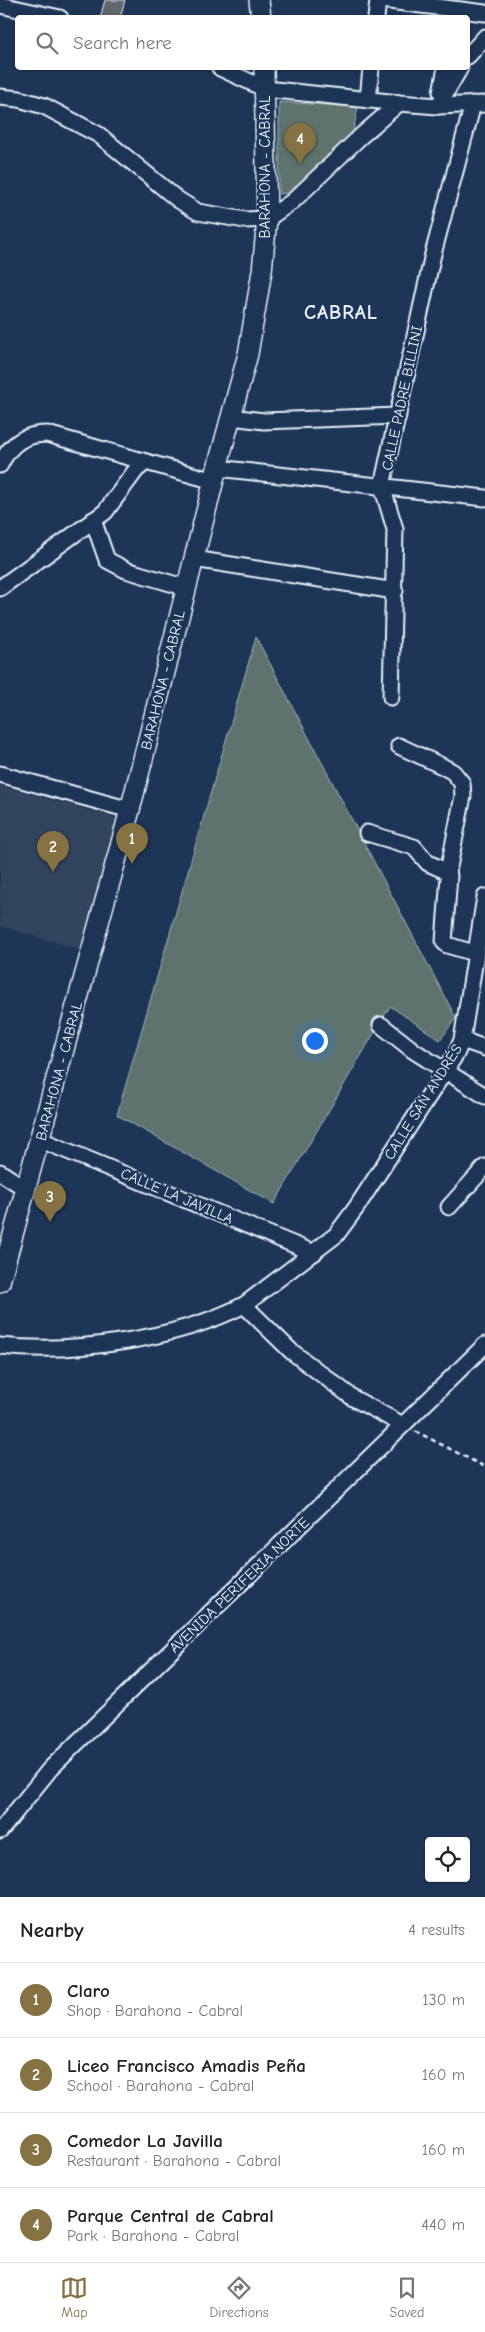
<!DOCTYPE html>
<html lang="en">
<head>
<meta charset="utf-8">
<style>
	:root { --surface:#fff; --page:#f6f6f6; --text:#222; --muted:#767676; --line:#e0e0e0; --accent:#857141 }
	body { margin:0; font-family:"Comic Neue",sans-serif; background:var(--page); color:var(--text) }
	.controls { position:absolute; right:15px; bottom:15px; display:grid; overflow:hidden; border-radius:5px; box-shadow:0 1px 4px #0004 }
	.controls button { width:45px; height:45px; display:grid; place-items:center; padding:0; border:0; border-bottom:1px solid var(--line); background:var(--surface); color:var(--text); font:25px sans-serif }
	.you { position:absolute; left:314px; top:1040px; width:18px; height:18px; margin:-12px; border:4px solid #fff; border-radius:50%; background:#1a73e8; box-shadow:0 0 0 8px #1a73e833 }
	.badge { display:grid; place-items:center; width:32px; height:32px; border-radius:50%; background:var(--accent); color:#fff; font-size:16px; font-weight:700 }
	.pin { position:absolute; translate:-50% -41px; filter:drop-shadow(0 1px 2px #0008) }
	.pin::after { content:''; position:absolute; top:26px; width:18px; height:15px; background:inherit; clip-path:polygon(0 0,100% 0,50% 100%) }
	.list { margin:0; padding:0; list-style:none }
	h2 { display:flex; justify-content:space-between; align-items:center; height:65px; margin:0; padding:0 20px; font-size:21px }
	h2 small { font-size:16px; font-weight:400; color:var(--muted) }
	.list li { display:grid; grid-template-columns:32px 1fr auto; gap:15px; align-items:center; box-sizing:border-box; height:75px; padding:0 20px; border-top:1px solid var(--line) }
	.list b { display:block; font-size:19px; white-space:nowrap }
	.list p { margin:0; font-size:16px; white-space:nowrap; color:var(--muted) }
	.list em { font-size:16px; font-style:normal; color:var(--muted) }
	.icon { flex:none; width:28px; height:28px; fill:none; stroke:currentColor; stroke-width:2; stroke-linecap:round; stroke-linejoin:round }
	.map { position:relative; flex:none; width:485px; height:1897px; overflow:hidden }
	.search { position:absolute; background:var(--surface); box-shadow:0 1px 4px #0004; left:15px; right:15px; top:15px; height:55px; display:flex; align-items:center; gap:12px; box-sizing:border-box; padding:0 18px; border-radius:5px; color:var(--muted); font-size:19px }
	.sheet { height:365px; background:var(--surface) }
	nav { display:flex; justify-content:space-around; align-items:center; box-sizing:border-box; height:70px; border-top:1px solid var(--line); background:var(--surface); font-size:14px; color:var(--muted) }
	nav a { display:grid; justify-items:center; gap:2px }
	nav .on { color:var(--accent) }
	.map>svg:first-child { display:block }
	.built { fill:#31445e }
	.green { fill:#5f736e; stroke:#a4b2b3 }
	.building { fill:#61686d; stroke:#e8f1f8 }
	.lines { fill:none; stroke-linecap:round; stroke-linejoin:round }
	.minor-casing { stroke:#e8f1f8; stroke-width:19 }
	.major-casing { stroke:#e8f1f8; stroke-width:22 }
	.path { stroke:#e8f1f8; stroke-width:2.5; stroke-dasharray:5 4; stroke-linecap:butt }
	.minor { stroke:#1d3557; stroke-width:15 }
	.major { stroke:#1d3557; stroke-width:19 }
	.labels { text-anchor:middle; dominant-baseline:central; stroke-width:4.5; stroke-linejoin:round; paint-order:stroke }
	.street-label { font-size:15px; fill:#e8f1f8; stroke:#1d3557 }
	.district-label { font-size:20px; font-weight:bold; letter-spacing:1px; fill:#e8f1f8; stroke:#1d3557 }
</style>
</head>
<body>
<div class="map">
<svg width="485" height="1897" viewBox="0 0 485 1897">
	<rect width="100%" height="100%" fill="#1d3557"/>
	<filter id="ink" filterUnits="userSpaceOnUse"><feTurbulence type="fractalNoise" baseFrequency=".02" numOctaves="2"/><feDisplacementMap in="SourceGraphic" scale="10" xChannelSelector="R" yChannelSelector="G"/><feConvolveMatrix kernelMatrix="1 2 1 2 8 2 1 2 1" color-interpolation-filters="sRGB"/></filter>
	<g filter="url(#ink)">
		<path class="built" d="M0 785 120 819 84 951 0 926Z"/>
		<g class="green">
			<path d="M279 102 358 107 352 136 291 193 279 194Z"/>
			<path d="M256 637 456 1018 440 1040 390 1006 274 1204 117 1115Z"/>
		</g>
		<path class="building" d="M105 0H125L120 18H100Z"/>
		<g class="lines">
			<g class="minor-casing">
				<g id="minor">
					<path d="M381 0 485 13"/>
					<path d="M0 5 60 18"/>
					<path d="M376 18 378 0"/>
					<path d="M468 56 485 37"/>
					<path d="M220 68 265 89 399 103 438 106 485 104"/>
					<path d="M441 92 446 68"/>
					<path d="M0 97 19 99 44 106 99 135 177 199 198 212 245 220 267 219 293 201 361 136 399 103"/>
					<path d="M368 100 371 68"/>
					<path d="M438 106 460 68"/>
					<path d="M231 417 264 421 398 416"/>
					<path d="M0 465C10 444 24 434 47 434L146 462"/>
					<path d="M217 468 485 498"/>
					<path d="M93 520 107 560 126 570 187 588"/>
					<path d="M194 559 395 591"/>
					<path d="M0 588 105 512 136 470 146 462 214 481"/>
					<path d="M391 697 395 529 382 486 433 254 473 104"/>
					<path d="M399 746 442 766 453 772 462 783 463 796 448 872"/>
					<path d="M0 774 130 810"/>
					<path d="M367 833 414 847 428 863 448 872 449 876 444 942 447 945 474 953"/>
					<path d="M381 1025 414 1051 485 1096"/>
					<path d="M462 1040 485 1048"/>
					<path d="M41 1140 314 1253"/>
					<path d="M0 1172 26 1189"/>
					<path d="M449 1207 485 1167"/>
					<path d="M244 1305 291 1351 353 1398 403 1425"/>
					<path d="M0 1346C74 1354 178 1339 244 1305L336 1235 356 1208 456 1054 462 1040 485 897"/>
					<path d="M0 1831 50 1769 485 1345"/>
				</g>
			</g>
			<g class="major-casing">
				<g id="major">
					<path d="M259 0 261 18"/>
					<path d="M0 1282 130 810 217 468 248 354 262 271 267 219 264 68"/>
				</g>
			</g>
			<path class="path" d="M415 1431 485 1467"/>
			<use href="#minor" class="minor"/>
			<use href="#major" class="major"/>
		</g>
	</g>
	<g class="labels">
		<g class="street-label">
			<text transform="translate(265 167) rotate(-90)">BARAHONA - CABRAL</text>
			<text transform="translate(402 398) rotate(-78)">CALLE PADRE BILLINI</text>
			<text transform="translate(163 680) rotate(-76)">BARAHONA - CABRAL</text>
			<text transform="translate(59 1071) rotate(-75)">BARAHONA - CABRAL</text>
			<text transform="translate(423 1102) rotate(-58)">CALLE SAN ANDRÉS</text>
			<text transform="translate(177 1196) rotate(23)">CALLE LA JAVILLA</text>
			<text transform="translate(239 1585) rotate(-44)">AVENIDA PERIFERIA NORTE</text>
		</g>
		<g class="district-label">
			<text x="341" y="312">CABRAL</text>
		</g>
	</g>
</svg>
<div class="controls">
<button><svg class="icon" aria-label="locate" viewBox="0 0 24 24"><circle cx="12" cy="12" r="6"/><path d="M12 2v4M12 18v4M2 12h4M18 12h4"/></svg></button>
</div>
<div class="you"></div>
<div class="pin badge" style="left:132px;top:864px">1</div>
<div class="pin badge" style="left:53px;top:872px">2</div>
<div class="pin badge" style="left:50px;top:1222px">3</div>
<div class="pin badge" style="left:300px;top:164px">4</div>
<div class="search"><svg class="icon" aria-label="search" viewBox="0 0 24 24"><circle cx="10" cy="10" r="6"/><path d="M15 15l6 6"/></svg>Search here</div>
</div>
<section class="sheet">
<h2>Nearby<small>4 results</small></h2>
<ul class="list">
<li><span class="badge">1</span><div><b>Claro</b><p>Shop · Barahona - Cabral</p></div><em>130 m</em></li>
<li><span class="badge">2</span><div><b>Liceo Francisco Amadis Peña</b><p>School · Barahona - Cabral</p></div><em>160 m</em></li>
<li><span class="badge">3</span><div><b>Comedor La Javilla</b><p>Restaurant · Barahona - Cabral</p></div><em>160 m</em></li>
<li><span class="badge">4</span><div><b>Parque Central de Cabral</b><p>Park · Barahona - Cabral</p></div><em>440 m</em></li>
</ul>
</section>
<nav>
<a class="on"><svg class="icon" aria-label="map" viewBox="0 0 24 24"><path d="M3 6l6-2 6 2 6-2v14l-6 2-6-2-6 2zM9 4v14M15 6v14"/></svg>Map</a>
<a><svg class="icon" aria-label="directions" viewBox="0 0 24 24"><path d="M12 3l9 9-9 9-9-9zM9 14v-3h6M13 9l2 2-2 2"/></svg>Directions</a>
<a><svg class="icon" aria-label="saved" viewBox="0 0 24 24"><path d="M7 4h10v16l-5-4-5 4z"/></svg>Saved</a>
</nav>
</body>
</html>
